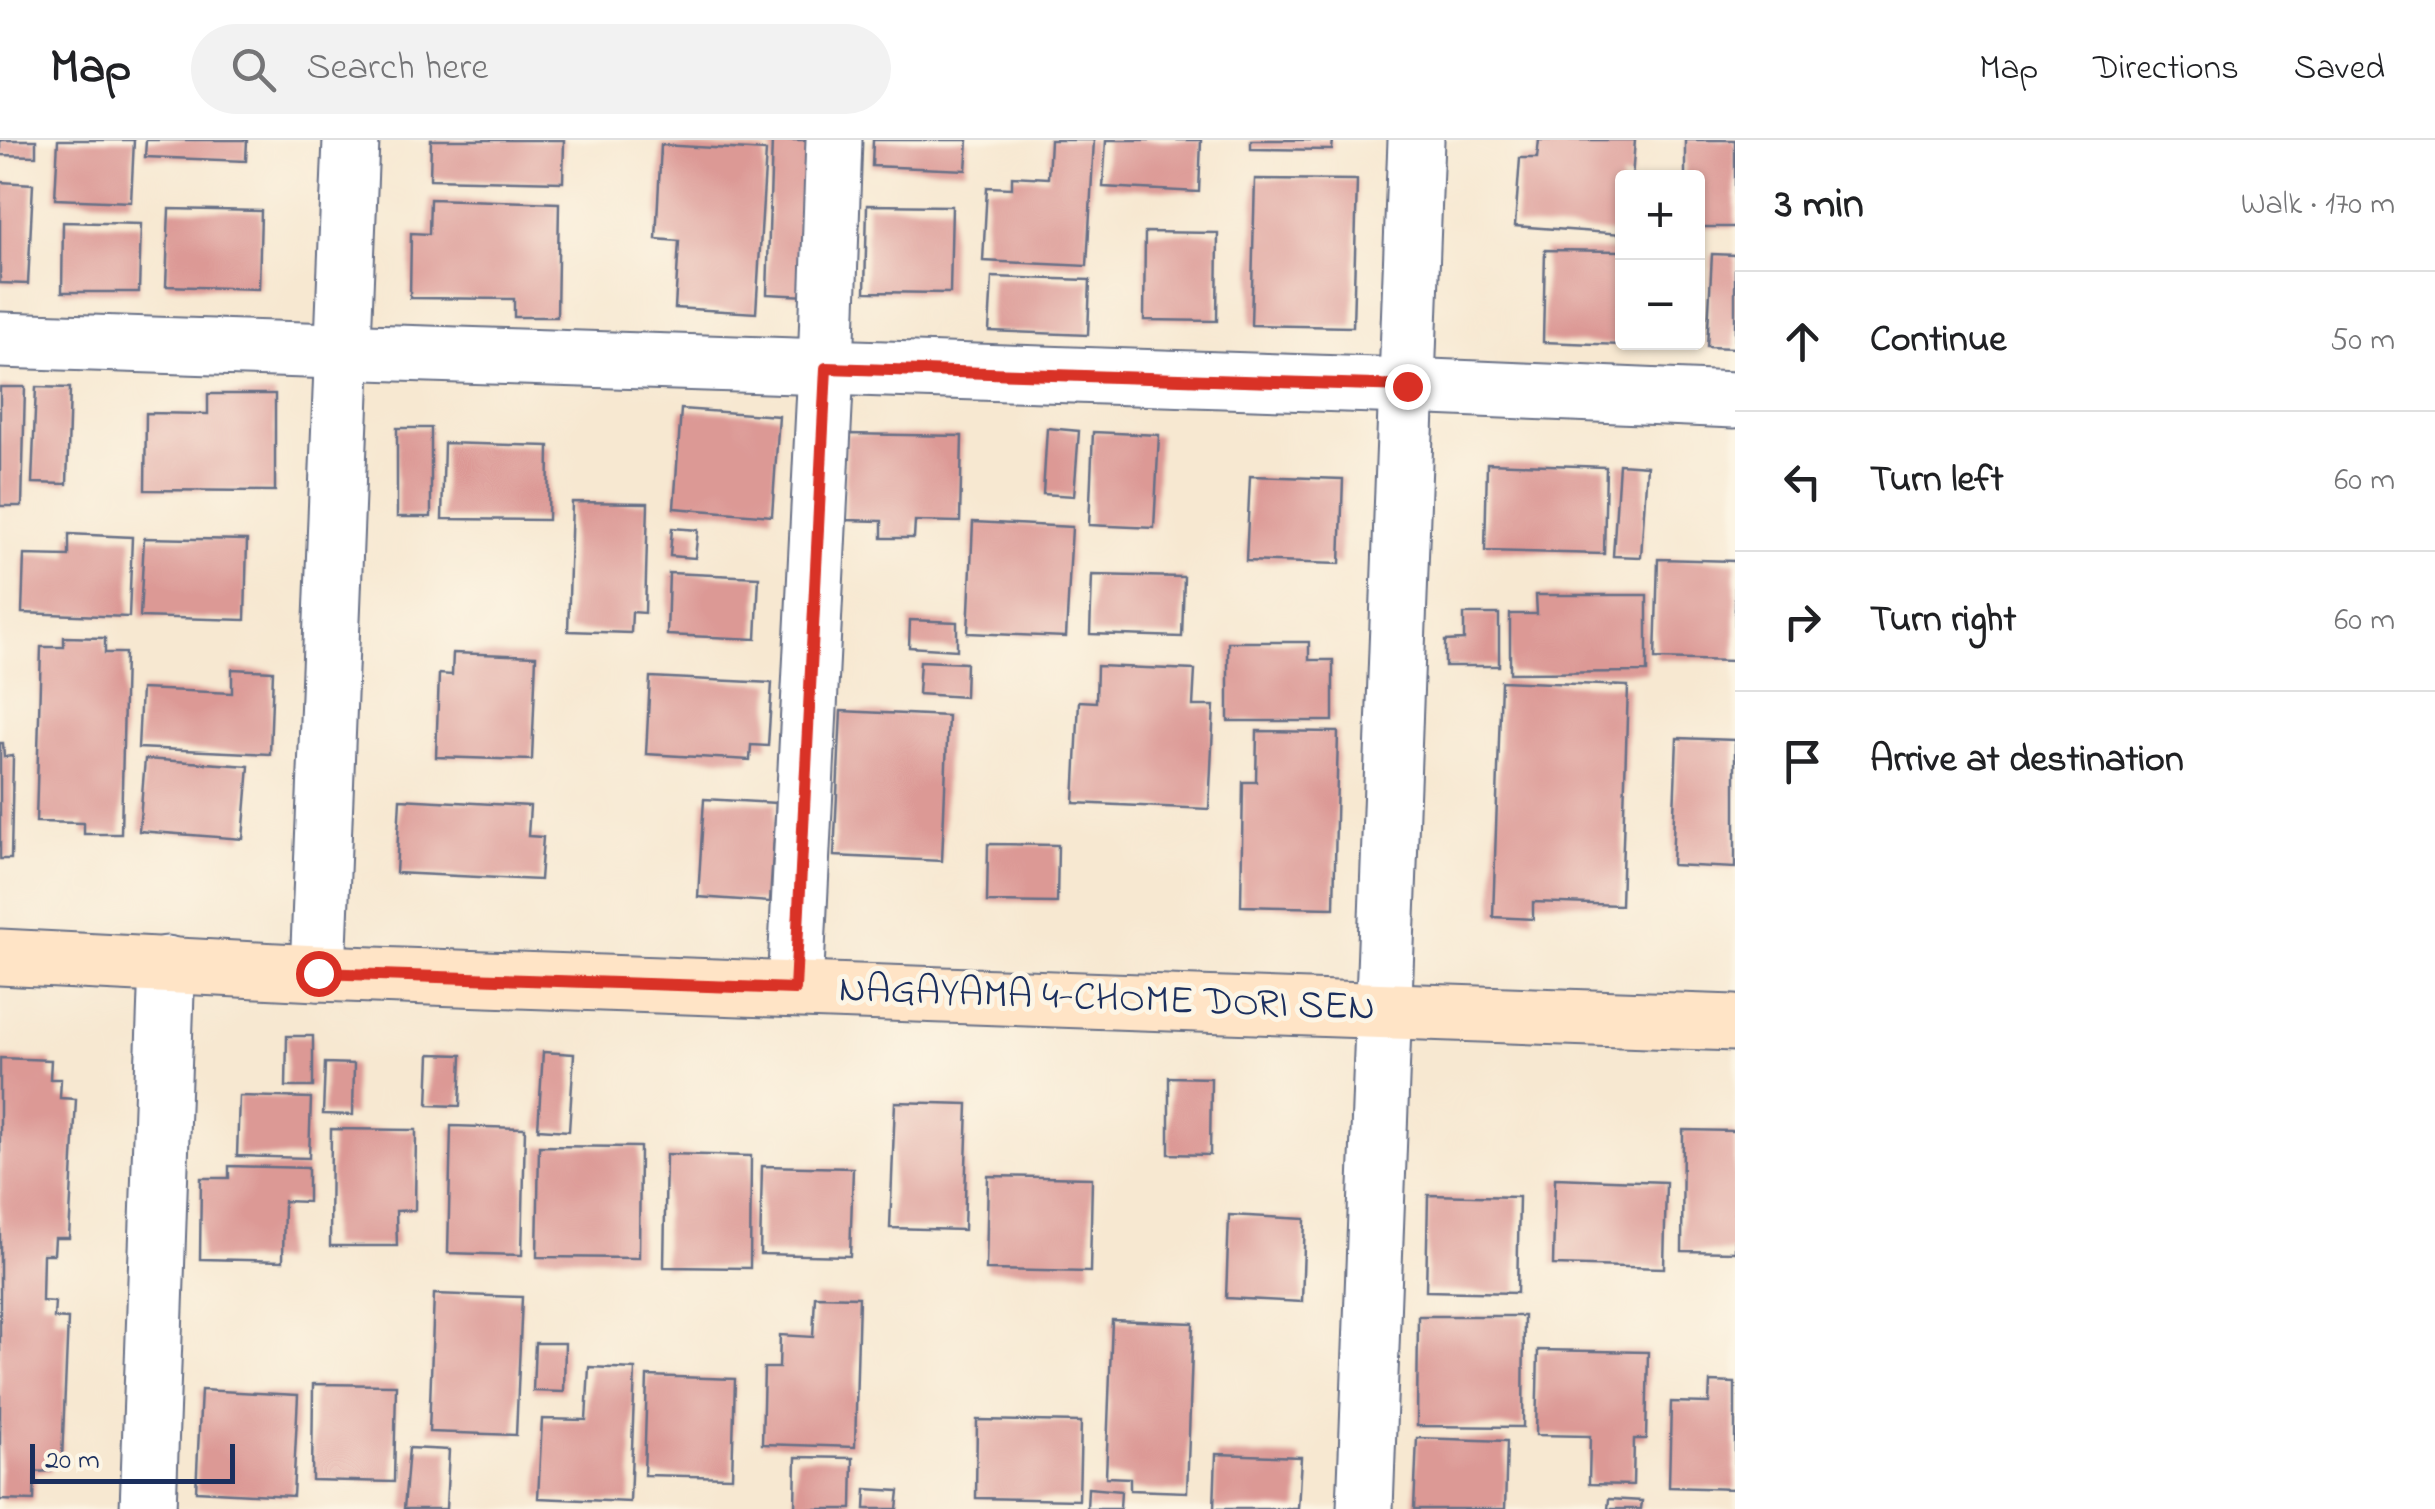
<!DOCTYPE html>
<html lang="en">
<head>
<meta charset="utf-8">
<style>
	:root { --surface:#fff; --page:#f2f2f2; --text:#202124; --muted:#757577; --line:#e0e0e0 }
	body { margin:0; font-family:"Indie Flower",sans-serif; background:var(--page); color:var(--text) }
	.controls { position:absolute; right:30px; top:30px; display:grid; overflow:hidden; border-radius:10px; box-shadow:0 2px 8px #0004 }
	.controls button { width:90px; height:90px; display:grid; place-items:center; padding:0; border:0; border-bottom:2px solid var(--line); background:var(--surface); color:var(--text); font:50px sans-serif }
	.scale { position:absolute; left:30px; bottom:25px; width:205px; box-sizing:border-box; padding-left:10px; border:5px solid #1b2f5e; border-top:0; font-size:28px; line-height:35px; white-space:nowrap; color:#1b2f5e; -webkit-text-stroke:8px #fcf5e5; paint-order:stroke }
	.stop { position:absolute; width:30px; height:30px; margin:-22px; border:8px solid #d93025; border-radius:50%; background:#fff }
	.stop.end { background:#d93025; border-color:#fff; box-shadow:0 2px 10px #0008 }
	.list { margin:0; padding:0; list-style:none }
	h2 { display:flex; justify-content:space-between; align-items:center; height:130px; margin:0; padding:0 40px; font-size:42px }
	h2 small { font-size:32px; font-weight:400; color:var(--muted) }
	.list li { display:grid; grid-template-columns:65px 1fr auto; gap:30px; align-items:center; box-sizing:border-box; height:140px; padding:0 40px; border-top:2px solid var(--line) }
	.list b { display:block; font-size:38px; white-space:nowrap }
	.list em { font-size:32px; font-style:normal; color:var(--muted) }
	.icon { flex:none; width:55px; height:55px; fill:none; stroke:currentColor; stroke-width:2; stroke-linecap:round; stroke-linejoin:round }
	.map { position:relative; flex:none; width:1735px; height:1369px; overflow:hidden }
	header { display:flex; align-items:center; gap:60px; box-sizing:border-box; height:140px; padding:0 50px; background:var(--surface); border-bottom:2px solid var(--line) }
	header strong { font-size:48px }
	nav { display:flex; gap:55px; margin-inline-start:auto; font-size:35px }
	.search { width:700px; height:90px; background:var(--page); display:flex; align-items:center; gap:25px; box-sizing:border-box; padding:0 35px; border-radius:55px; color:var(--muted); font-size:38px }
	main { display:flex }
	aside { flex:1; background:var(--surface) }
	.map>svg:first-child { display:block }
	.building { fill:#dc9995 }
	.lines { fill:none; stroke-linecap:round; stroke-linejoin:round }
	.street-casing { stroke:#687086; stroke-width:59 }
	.secondary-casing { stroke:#687086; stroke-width:59 }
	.street { stroke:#fff; stroke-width:55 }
	.secondary { stroke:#ffe4c6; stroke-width:55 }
	.route { stroke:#d93025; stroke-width:12 }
	.labels { text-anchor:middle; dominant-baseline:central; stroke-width:10; stroke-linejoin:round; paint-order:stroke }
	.street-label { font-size:40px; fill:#1b2f5e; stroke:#fcf5e5 }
</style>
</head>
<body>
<header>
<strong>Map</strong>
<div class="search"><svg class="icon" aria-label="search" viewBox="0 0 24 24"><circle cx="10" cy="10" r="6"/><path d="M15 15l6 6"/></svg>Search here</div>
<nav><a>Map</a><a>Directions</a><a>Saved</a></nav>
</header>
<main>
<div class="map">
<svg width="1735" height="1369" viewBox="0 0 1735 1369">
	<rect width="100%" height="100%" fill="#fcf5e5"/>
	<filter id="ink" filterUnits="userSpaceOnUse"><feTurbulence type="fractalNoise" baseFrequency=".01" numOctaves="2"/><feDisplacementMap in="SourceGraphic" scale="20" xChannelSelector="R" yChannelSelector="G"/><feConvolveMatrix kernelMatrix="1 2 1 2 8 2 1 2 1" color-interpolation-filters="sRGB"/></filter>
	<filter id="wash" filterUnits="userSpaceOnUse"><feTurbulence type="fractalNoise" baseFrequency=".0048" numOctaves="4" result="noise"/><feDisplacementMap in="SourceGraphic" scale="40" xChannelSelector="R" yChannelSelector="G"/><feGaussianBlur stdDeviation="2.25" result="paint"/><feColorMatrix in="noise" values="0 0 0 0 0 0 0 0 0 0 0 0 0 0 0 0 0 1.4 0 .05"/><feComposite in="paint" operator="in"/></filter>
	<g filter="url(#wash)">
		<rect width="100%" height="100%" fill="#f7e8d1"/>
		<g id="blocks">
			<g class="building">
				<path d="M0 0H36V16L0 15Z"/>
				<path d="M58 0H134L131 62 55 59Z"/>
				<path d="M146 0H247L246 21 145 17Z"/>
				<path d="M431 0H564L563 42 430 39Z"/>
				<path d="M772 0H814L808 156 767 154Z"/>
				<path d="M873 0H968L966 30 872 26Z"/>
				<path d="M1050 0H1094L1087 126 983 121 987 47 1012 48V36L1048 38Z"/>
				<path d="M1106 0H1201L1199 52 1103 47Z"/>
				<path d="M1251 0H1333L1332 10 1251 9Z"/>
				<path d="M1539 0H1635L1632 38H1622V94L1515 86 1520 18H1537Z"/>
				<path d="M1685 0H1735V87H1698V38H1685Z"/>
				<path d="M661 5 766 11 756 173 675 168 679 101 656 99Z"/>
				<path d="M1255 39 1357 40 1353 187 1251 185Z"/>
				<path d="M0 42 33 44 28 144 0 143Z"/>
				<path d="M430 59 559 63 557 177H514V159L410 158 411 93 429 94Z"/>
				<path d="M867 65 952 66 950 153 865 152Z"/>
				<path d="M169 69 261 71 259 149 166 146Z"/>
				<path d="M63 82 141 84 139 152H62Z"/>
				<path d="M1145 92 1218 93 1217 181 1144 180Z"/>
				<path d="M1545 110 1622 111V205L1543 202Z"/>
				<path d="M1712 114 1735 115V208L1707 207Z"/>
				<path d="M992 137 1090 140 1088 195 989 191Z"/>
				<path d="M0 247H25L22 366H0Z"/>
				<path d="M36 247 70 248 67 344 32 343Z"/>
				<path d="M208 254H275V351L145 350 146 273 208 274Z"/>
				<path d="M681 269 779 276 772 376 674 368Z"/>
				<rect x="397" y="288" width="34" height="89"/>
				<path d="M1047 288 1079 291 1074 356 1043 354Z"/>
				<path d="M1093 292 1159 295 1154 388 1089 385Z"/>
				<path d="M846 294 962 296 960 382 915 381 914 398H882V381L845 380Z"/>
				<path d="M444 303 549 306 548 380 442 379Z"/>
				<path d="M1487 323 1606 327 1604 414 1485 411Z"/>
				<path d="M1619 324 1647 326 1641 417 1613 416Z"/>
				<path d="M1250 336 1343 339 1340 424 1246 421Z"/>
				<path d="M572 362 648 363 645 473 632 472 631 493 568 491Z"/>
				<path d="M973 382 1072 387 1066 497 968 493Z"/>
				<path d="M672 388 698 390 695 418 670 416Z"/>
				<path d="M69 394 132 397 129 477 22 473 24 415 69 416Z"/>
				<path d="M144 398 247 400 245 480 140 477Z"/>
				<path d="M1658 419 1735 421V521L1655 519Z"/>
				<path d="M669 433 759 437 756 499 667 495Z"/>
				<path d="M1092 435 1184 437 1182 497 1090 494Z"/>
				<path d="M1536 455H1647V532L1510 533V474H1537Z"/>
				<path d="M1464 474H1499V526H1445V501L1464 500Z"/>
				<path d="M910 480 957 482V510L909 507Z"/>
				<path d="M64 497 105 498V513H125L121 694H84V683L36 682 41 507H64Z"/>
				<path d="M1228 502H1309V520H1333V581H1228Z"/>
				<path d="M453 513 536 516 532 620 436 617 439 534 452 535Z"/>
				<path d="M920 521 966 523 965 557 918 554Z"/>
				<path d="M1097 526 1195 530 1193 566H1214L1209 669 1074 663 1079 561 1096 562Z"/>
				<path d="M232 529 273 531 270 614 138 608 141 549 232 553Z"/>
				<path d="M650 537 772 543 768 606 751 605 750 620 646 614Z"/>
				<path d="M1501 541 1628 546 1621 765 1533 762V779L1493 777Z"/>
				<path d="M841 571 948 576 942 721 834 716Z"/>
				<path d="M1257 591 1338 592 1334 768 1241 766 1243 642H1256Z"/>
				<path d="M1677 598 1735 600V728L1672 725Z"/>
				<path d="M0 603H3L4 617 13 616 11 719H0Z"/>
				<path d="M145 619 249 626 243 699 139 691Z"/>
				<path d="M400 659 530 666 528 696 543 697 540 740 396 733Z"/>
				<path d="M704 659 776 663 770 762 698 757Z"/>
				<path d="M988 704 1058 705 1057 763 987 762Z"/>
				<path d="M287 896H313V947H286Z"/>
				<path d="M543 912 574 914 569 991 538 989Z"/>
				<path d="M430 914 462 915 460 966 428 965Z"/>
				<path d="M0 918 51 920 50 939H61L60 958 76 959 69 1098H55L54 1114H43L42 1161 55 1162 54 1178 68 1179 62 1319H51V1331L35 1332 34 1361 0 1360Z"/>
				<path d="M325 923 354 924 353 975 323 974Z"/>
				<path d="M1169 937 1211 938 1210 1015 1169 1014Z"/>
				<path d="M239 956 311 958 309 1018 237 1016Z"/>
				<path d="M895 962 968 964 964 1090 890 1088Z"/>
				<path d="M451 986 525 988 522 1115 448 1113Z"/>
				<path d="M331 989 416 990 415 1070 396 1071 397 1106H330Z"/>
				<path d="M1683 990 1735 991V1112L1682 1111Z"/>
				<path d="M539 1006 640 1007 639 1118 537 1117Z"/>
				<path d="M666 1014 751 1016 750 1128 664 1127Z"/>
				<path d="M229 1026 308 1028V1062L284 1061 283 1121 200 1119 201 1038H229Z"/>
				<path d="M762 1026 853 1028 850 1116 760 1114Z"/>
				<path d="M988 1036 1092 1038 1090 1132 986 1130Z"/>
				<path d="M1555 1038 1666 1042 1664 1128 1553 1125Z"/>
				<path d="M1428 1055 1519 1057 1517 1153 1426 1151Z"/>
				<path d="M1229 1075 1305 1079 1302 1162 1226 1158Z"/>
				<path d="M434 1154 522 1157 516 1295 429 1292Z"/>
				<path d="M815 1156 859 1157 855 1307 762 1304 764 1228H779L780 1195 813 1197Z"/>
				<path d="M1418 1176H1524L1523 1287 1417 1286Z"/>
				<path d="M1112 1180 1193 1183 1187 1352 1130 1350V1338L1106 1337Z"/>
				<path d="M535 1203H565L564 1252 533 1251Z"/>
				<path d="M1538 1210 1648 1212 1646 1299H1634L1633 1345 1589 1344 1590 1296 1536 1295Z"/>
				<path d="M589 1227 635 1229 630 1362 538 1358 542 1279 586 1280Z"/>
				<path d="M647 1236 735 1239 732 1337 644 1335Z"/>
				<path d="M1710 1242 1735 1243V1349L1669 1347 1671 1262 1709 1263Z"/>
				<path d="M313 1244 396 1245 394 1342 312 1340Z"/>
				<path d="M201 1250 298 1255 293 1356 196 1351Z"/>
				<path d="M977 1280 1081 1282 1079 1360 976 1358Z"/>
				<path d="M1417 1298 1507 1301 1505 1369H1414Z"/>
				<path d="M409 1308 449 1310 446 1369H404Z"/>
				<path d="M1216 1314 1301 1317 1298 1369H1214Z"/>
				<path d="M796 1317 853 1318 852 1369H795Z"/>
				<path d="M1088 1348 1121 1351 1120 1369H1087Z"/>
				<path d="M866 1349 899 1351 897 1369H865Z"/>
				<path d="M1609 1359 1642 1361 1641 1369H1608Z"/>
			</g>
		</g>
	</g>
	<g filter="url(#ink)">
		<use href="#blocks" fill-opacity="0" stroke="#687086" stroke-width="2.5"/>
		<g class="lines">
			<g class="street-casing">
				<g id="street">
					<path d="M0 200 1407 246 1735 260"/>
					<path d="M318 833 351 0"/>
					<path d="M795 849 826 228 834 0"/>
					<path d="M148 1369 167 824"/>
					<path d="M1365 1369 1416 0"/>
				</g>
			</g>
			<g class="secondary-casing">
				<path id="secondary" d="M0 817 318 833 1735 883"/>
			</g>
			<use href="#street" class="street"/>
			<use href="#secondary" class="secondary"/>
		</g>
	</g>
	<g class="lines" filter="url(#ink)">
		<path class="route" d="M318 833 795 849 826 228 1407 246"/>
	</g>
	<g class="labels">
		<g class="street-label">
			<text transform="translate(1107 860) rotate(2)">NAGAYAMA 4-CHOME DORI SEN</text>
		</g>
	</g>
</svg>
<div class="controls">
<button>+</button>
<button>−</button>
</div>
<div class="scale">20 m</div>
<div class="stop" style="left:318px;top:833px"></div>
<div class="stop end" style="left:1407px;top:246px"></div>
</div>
<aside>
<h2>3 min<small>Walk · 170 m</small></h2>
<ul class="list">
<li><svg class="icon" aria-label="ahead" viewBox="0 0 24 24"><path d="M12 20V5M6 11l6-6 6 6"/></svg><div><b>Continue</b></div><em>50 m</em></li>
<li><svg class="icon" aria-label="left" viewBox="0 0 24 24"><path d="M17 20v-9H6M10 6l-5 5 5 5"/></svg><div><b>Turn left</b></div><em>60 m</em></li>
<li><svg class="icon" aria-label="right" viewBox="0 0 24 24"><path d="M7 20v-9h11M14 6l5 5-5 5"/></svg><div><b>Turn right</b></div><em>60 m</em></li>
<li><svg class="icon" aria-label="arrive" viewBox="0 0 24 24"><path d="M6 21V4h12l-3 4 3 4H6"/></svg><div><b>Arrive at destination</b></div></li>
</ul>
</aside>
</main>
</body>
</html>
